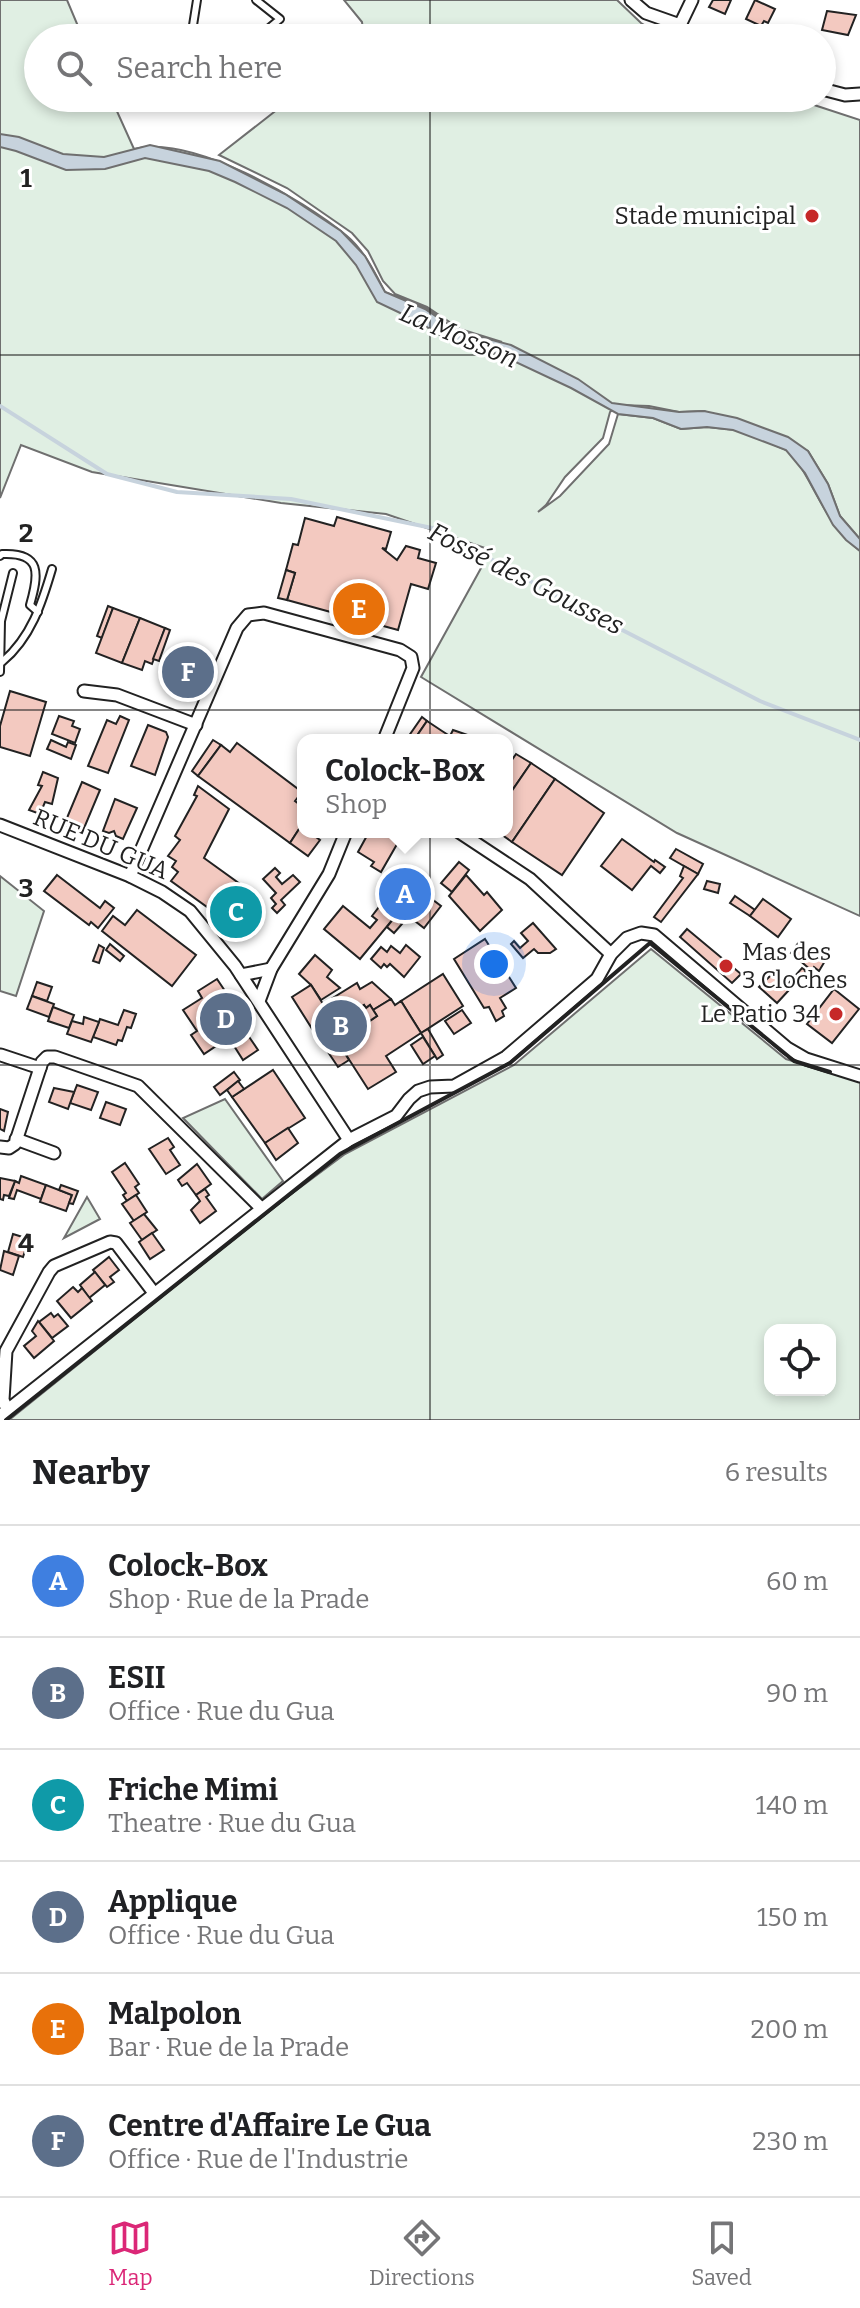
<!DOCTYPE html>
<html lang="en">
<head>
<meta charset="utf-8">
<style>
	:root { --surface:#fff; --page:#f2f2f2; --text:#202124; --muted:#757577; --line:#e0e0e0; --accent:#db2777 }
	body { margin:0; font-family:Bitter,serif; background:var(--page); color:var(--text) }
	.controls { position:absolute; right:24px; bottom:24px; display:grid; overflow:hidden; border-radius:16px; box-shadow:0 4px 12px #0003 }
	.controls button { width:72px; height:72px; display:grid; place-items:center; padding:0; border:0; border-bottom:2px solid var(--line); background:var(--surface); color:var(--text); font:40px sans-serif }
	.you { position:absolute; left:494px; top:964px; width:28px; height:28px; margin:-20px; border:6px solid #fff; border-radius:50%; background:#1a73e8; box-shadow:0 0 0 12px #1a73e833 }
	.badge { display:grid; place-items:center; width:52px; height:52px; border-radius:50%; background:var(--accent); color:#fff; font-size:26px; font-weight:700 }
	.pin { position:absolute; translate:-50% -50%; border:4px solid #fff; box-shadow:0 2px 8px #0006 }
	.popup { position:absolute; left:297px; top:734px; width:216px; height:104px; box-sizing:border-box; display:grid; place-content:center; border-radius:16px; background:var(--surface); filter:drop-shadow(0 2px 6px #0005); font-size:26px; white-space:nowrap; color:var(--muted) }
	.popup b { font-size:30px; color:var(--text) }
	.popup::after { content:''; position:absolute; left:50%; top:100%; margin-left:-16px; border:16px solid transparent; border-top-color:var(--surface) }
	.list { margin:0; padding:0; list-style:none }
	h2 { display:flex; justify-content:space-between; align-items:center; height:104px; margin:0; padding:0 32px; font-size:34px }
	h2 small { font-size:26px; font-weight:400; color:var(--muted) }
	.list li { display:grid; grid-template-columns:52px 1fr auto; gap:24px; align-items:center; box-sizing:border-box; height:112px; padding:0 32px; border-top:2px solid var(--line) }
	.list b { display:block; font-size:30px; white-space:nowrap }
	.list p { margin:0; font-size:26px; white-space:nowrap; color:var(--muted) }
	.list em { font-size:26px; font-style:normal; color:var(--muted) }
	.icon { flex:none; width:44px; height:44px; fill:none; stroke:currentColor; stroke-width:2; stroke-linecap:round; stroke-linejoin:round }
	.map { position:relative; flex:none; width:860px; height:1420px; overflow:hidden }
	.search { position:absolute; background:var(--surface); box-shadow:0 4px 12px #0003; left:24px; right:24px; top:24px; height:88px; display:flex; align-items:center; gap:20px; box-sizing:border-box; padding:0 28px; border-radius:44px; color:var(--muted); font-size:30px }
	.sheet { height:776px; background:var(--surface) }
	nav { display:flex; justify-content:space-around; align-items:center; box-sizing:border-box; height:112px; border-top:2px solid var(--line); background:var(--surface); font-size:22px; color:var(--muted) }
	nav a { display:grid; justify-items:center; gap:4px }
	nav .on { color:var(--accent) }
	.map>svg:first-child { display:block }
	.green { fill:#e0efe3; stroke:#6f6f6f; stroke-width:2; fill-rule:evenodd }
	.water { fill:#c7d3dd; stroke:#6f6f6f; stroke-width:2 }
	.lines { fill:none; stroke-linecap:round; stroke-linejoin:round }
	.stream { stroke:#c7d3dd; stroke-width:4 }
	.building { fill:#f3c9c0; stroke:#222; stroke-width:2 }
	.lane-casing { stroke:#222; stroke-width:10 }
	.street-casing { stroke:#222; stroke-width:15 }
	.lane { stroke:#fff; stroke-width:6 }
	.street { stroke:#fff; stroke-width:11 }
	.wall { stroke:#222; stroke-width:4 }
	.grid { fill:none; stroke:#222; stroke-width:2; stroke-opacity:0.55 }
	.poi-dot { fill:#c62828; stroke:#fff; stroke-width:3 }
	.labels { text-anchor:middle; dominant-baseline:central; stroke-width:6; stroke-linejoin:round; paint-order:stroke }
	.poi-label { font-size:24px; fill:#222; stroke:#fff; text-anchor:end }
	.street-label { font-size:24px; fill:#222; stroke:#fff }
	.water-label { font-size:26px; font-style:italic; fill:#222; stroke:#fff }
	.grid-label { font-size:26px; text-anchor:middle; font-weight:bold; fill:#222; stroke:#fff; stroke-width:6; stroke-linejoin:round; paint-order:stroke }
</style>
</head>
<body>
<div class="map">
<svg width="860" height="1420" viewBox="0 0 860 1420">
	<rect width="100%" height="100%" fill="#fff"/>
	<g class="green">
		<path d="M0 0H67L83 38H38V98H111L134 149C192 134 302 199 347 236 364 250 375 273 385 292L427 309 458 331 502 342 460 329 427 307 395 294 383 281 368 251 352 233 287 188 219 155 292 98H803L802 101 860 120V539L840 516 828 484 808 451 704 411 679 412 649 406 619 405 610 412 603 438 565 477 546 505 538 512 560 496 609 444 618 414 653 418 681 429 707 427 736 430 761 439 786 450 795 458C817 490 827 526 860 551V916L677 833 421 677 491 550 386 514 281 503 92 472 21 445 0 498Z"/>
		<path d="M344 0H617L641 23 666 38H364L362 22Z"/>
		<path d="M0 876 44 911 16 996 0 991Z"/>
		<path d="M651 949 786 1059 860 1081V1420H9L266 1213 345 1154 514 1065ZM770 1330H830V1390H770Z"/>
		<path d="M225 1099 283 1181 262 1199 183 1118Z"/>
		<path d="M87 1197 100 1219 64 1238Z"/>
	</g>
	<path class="water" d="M0 134 19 137 63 154 104 157 150 145 220 161 285 194 341 231 365 256 385 292 425 309 458 331 511 345 578 379 612 403 679 412 704 411 737 418 788 437 808 451 828 484 840 516 860 539V551L846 540 833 525 805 473 786 450 733 430 707 427 681 429 653 418 618 414 571 388 501 355 451 342 417 321 377 302 356 265 336 241 287 208 235 182 209 171 145 158 105 169 66 170 16 151 0 147Z"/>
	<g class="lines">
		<path class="stream" d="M0 406 107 474 177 492 291 499 437 529 564 600 760 701 860 740"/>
	</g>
	<g class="building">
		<path d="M713 0H731L725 14 709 7Z"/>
		<path d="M755 0 775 9 768 23 764 21 761 26 746 19Z"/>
		<path d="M827 11 856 15 848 35 822 30Z"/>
		<path d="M337 517 391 532 386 549 382 548 397 560 406 546 420 550 418 558 436 563 428 589 411 584 398 630 343 615 341 620 337 619 338 614 287 600 295 573 286 570 293 544 298 545 305 518 334 526Z"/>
		<path d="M286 570 295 573 287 600 278 598Z"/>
		<path d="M108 606 113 608 102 638 97 636Z"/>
		<path d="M113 608 140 618 122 663 96 653Z"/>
		<path d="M140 618 165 628 152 664 145 661 142 670 122 663Z"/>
		<path d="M165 628 170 630 159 661 153 659Z"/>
		<path d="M186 650 209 659 203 673 200 671 197 679 200 680 195 694 172 684Z"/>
		<path d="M10 691 46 702 30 756 0 747V726Z"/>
		<path d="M59 716 74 721 72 726 80 729 75 743 52 734Z"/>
		<path d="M120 716 129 720 108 773 88 766 107 720 116 724Z"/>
		<path d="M422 717 427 721 414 740H406Z"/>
		<path d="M427 721 442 731 456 740H414Z"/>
		<path d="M148 725 166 732 168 737 155 775 131 766Z"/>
		<path d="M453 730 482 740H456L450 736Z"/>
		<path d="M51 740 66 747 68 742 76 745 71 759 47 749Z"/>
		<path d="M213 740 221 745 198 776 192 771Z"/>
		<path d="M237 743 302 792 295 801 303 807V828L301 826 290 843 198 776 221 745 230 752Z"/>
		<path d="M516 754 531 763 507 798V767Z"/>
		<path d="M531 763 555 779 512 842 498 832H507V798Z"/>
		<path d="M43 772 58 778 52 804 45 802 40 814 29 810 42 786 38 785Z"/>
		<path d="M555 779 604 813 562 875 512 842Z"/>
		<path d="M82 782 100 790 82 833 64 825Z"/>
		<path d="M198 786 229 809 204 858 261 899 239 930 171 881 178 872 172 867 176 861 168 856 180 840 175 836 197 796 194 795Z"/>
		<path d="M115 799 137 808 123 839 116 836 114 831 109 833 103 831Z"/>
		<path d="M301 826 303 832H309L320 840 308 856 290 843Z"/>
		<path d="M369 832H404L381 872 371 866 374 862 358 852Z"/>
		<path d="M622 839 654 862 655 860 665 867 660 873 651 866 632 890 601 866Z"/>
		<path d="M676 849 703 864 698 874 670 858Z"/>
		<path d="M459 862 469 870 452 892 441 883Z"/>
		<path d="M684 866 698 874 661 922 654 917 683 878 680 876Z"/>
		<path d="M275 868 280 873 276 877 282 884 293 875 300 882 281 900 285 905 277 913 272 908 276 904 271 898 276 893 263 879Z"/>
		<path d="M396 872 441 906 424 928 380 894Z"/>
		<path d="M57 875 100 908 105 901 114 908 98 928 91 922 89 925 44 891Z"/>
		<path d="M466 875 484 895 487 892 502 910 480 931 449 896Z"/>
		<path d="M707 881 720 884 718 893 704 889Z"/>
		<path d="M735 896 755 910 750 916 730 903Z"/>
		<path d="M763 899 791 919 778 937 750 916Z"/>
		<path d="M343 906 370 928 377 920 372 916 379 907 394 918 360 959 324 929Z"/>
		<path d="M137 910 196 955 172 986 102 931 113 916 125 925Z"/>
		<path d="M394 918 402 924 394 933 387 927Z"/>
		<path d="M533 923 556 949 550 953H538L534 949 523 958 511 944 514 941 520 948 528 941 521 933Z"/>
		<path d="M687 929 741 974 732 983 680 937Z"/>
		<path d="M485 939 516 988 500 998 506 1008 502 1011 504 1016 496 1021 489 1007 484 1008 454 959Z"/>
		<path d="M799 942 815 954 814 955 825 961 819 971 814 967 812 971 791 953Z"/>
		<path d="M110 944 124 956 120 961 106 950Z"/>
		<path d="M99 945 104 948 99 963 93 961Z"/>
		<path d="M406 945 420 957 404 977 390 964 387 967 384 964 381 968 371 959 381 947 387 952 391 946 400 953Z"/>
		<path d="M315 955 332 970 327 977 340 988 321 1000 311 985 299 974Z"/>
		<path d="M802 968 806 971 791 988 787 985Z"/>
		<path d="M443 974 463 1006 421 1033 401 1001Z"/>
		<path d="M772 974 789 990 777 1003 759 987Z"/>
		<path d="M217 979 231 1000 225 1004 243 1028 204 1054 191 1035 197 1031 183 1010 202 998 198 991Z"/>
		<path d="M37 982 52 987 47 1001 32 996Z"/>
		<path d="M372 982 391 999 373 1010 370 1005 366 1008 364 1005 341 1019 346 1028 335 1034 330 1026 316 1035 292 997 311 985 323 1004 357 983 360 989Z"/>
		<path d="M834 989 859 1009 832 1043 807 1024Z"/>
		<path d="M32 996 54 1004 49 1017 27 1009Z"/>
		<path d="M391 999 395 1005 401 1001 421 1033 386 1056 396 1072 368 1089 341 1047 333 1051 330 1047 339 1041 335 1034 346 1028 350 1034 377 1016 373 1010Z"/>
		<path d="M364 1005 366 1008 370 1005 377 1016 364 1025 355 1011Z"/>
		<path d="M53 1007 74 1015 69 1028 48 1021Z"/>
		<path d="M124 1010 136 1014 131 1028 127 1027 122 1041 118 1040 116 1045 93 1037 100 1019 118 1025Z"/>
		<path d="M462 1010 471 1023 454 1034 445 1021Z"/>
		<path d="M350 1014 359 1028 350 1034 341 1019Z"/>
		<path d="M84 1017 99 1022 91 1042 67 1034 72 1021 83 1024Z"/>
		<path d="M330 1026 335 1034 322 1043 316 1035Z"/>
		<path d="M243 1028 258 1050 243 1060 229 1038Z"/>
		<path d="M428 1029 443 1055 437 1059 421 1033Z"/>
		<path d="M335 1034 339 1041 330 1047 333 1051 341 1047 349 1060 338 1067 322 1043Z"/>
		<path d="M423 1037 435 1056 423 1064 411 1045Z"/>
		<path d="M273 1070 305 1118 265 1143 232 1097Z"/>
		<path d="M234 1072 240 1080 220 1095 214 1087Z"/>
		<path d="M238 1081 244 1089 232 1097 227 1090Z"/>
		<path d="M77 1085 98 1092 91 1110 70 1103Z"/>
		<path d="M54 1088 74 1092 68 1109 49 1102Z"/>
		<path d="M106 1102 126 1109 120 1125 100 1118Z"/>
		<path d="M0 1109 8 1112 4 1131 0 1129Z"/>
		<path d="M288 1128 298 1143 276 1160 265 1143Z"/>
		<path d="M168 1138 174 1147 170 1150 180 1165 166 1174 149 1149Z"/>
		<path d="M125 1163 139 1184 135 1187 139 1193 127 1201 123 1195 126 1193 112 1172Z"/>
		<path d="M197 1164 211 1184 196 1195 187 1183 182 1186 178 1180Z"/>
		<path d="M21 1176 46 1185 41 1199 17 1190 14 1199 9 1198 15 1181 19 1183Z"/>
		<path d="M0 1178 15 1181 9 1196 4 1195 3 1200 0 1199Z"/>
		<path d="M46 1185 72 1195 66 1211 40 1202Z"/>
		<path d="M61 1185 78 1191 73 1204 69 1203 72 1195 59 1190Z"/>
		<path d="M205 1189 209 1195 206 1197 216 1211 200 1223 191 1210 200 1201 196 1195Z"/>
		<path d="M136 1195 147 1212 134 1221 122 1204Z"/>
		<path d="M144 1214 157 1230 142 1240 130 1223Z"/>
		<path d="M152 1233 164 1250 150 1259 139 1242Z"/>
		<path d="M13 1234 29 1239 23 1257 8 1252Z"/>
		<path d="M4 1251 19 1256 13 1275 0 1270Z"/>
		<path d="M109 1257 119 1270 110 1277 114 1282 107 1287 93 1270Z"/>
		<path d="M95 1272 105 1285 89 1298 80 1285Z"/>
		<path d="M73 1287 78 1292 82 1288 92 1301 71 1318 57 1301Z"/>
		<path d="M51 1313 54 1317 58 1314 68 1326 52 1338 39 1322Z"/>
		<path d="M38 1321 54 1341 34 1358 24 1346 36 1336 32 1331Z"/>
	</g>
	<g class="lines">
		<g class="lane-casing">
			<g id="lane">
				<path d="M256 0 280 19 257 38"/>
				<path d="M191 38 197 0"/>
				<path d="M0 556 2 554C42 552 39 574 30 605L38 612"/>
				<path d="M2 662C31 638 42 603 52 569"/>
				<path d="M0 672 1 621 13 573"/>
			</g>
		</g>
		<g class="street-casing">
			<g id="street">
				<path d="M631 0 646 13 680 25 692 38"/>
				<path d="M680 25 692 0"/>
				<path d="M822 89 845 95 860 94"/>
				<path d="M84 691 117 695 196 725"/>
				<path d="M0 825 130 876 162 892 190 911 235 966 349 1140"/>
				<path d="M459 832 530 879 611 954"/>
				<path d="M130 876 237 628 248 615 264 613 400 650 411 657 413 668 384 740"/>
				<path d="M241 975 271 969"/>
				<path d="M259 1001 271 969 329 874 346 832"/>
				<path d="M1 1055 40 1068"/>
				<path d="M16 1139 54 1153"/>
				<path d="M0 1147 9 1148 15 1144 42 1062 47 1057H55L138 1086 261 1208"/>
				<path d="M7 1409 3 1400 6 1351 49 1272 54 1266 110 1242 116 1243 154 1293"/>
				<path d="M0 1416 349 1140 396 1116 409 1099 418 1091 430 1087 454 1086 506 1057 597 979 611 954 627 938 641 933 654 935 787 1048 806 1059 860 1076"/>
			</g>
		</g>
		<use href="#lane" class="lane"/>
		<use href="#street" class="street"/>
		<path class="wall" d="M6 1420 340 1154 510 1063 650 943 794 1061 830 1072"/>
	</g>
	<path class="grid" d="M430 0V38M430 98V1420M0 355H860M0 710H860M0 1065H860"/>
	<g class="poi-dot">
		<circle cx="812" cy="216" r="8"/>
		<circle cx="726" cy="966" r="8"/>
		<circle cx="836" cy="1014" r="8"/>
	</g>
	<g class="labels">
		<g class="poi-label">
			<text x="796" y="216">Stade municipal</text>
			<text x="742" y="952" text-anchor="start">Mas des<tspan x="742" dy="28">3 Cloches</tspan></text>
			<text x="820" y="1014">Le Patio 34</text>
		</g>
		<g class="street-label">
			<text transform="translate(101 844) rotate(23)">RUE DU GUA</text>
		</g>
		<g class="water-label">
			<text transform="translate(459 336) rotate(23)">La Mosson</text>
			<text transform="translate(526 579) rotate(27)">Fossé des Gousses</text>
		</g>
	</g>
	<g class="grid-label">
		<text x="26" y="187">1</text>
		<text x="26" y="542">2</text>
		<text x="26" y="897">3</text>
		<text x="26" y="1252">4</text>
	</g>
</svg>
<div class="controls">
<button><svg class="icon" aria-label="locate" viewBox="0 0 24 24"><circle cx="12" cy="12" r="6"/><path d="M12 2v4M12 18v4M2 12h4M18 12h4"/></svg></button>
</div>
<div class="you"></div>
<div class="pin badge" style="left:405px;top:894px;background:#3f7fe0">A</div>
<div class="popup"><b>Colock-Box</b>Shop</div>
<div class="pin badge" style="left:341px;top:1026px;background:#5c6f8a">B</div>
<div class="pin badge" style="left:236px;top:912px;background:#0f9aa8">C</div>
<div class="pin badge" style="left:226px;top:1019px;background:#5c6f8a">D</div>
<div class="pin badge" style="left:359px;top:609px;background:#e8710a">E</div>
<div class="pin badge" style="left:188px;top:672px;background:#5c6f8a">F</div>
<div class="search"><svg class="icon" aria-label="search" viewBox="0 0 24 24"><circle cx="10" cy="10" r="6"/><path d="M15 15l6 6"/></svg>Search here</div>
</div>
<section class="sheet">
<h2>Nearby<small>6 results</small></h2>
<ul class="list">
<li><span class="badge" style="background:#3f7fe0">A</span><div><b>Colock-Box</b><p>Shop · Rue de la Prade</p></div><em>60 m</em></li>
<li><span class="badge" style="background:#5c6f8a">B</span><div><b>ESII</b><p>Office · Rue du Gua</p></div><em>90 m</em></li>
<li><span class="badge" style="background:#0f9aa8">C</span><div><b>Friche Mimi</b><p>Theatre · Rue du Gua</p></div><em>140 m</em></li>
<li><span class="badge" style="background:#5c6f8a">D</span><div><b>Applique</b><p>Office · Rue du Gua</p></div><em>150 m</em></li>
<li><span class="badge" style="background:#e8710a">E</span><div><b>Malpolon</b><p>Bar · Rue de la Prade</p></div><em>200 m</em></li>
<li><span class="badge" style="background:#5c6f8a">F</span><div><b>Centre d'Affaire Le Gua</b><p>Office · Rue de l'Industrie</p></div><em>230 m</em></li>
</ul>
</section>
<nav>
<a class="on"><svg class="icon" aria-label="map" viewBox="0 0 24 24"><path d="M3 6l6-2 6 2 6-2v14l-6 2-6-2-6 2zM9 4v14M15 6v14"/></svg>Map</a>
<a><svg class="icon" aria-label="directions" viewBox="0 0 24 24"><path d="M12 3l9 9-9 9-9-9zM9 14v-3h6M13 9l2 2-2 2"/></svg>Directions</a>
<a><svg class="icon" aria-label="saved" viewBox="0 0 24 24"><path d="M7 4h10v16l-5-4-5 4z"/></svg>Saved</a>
</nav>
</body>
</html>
